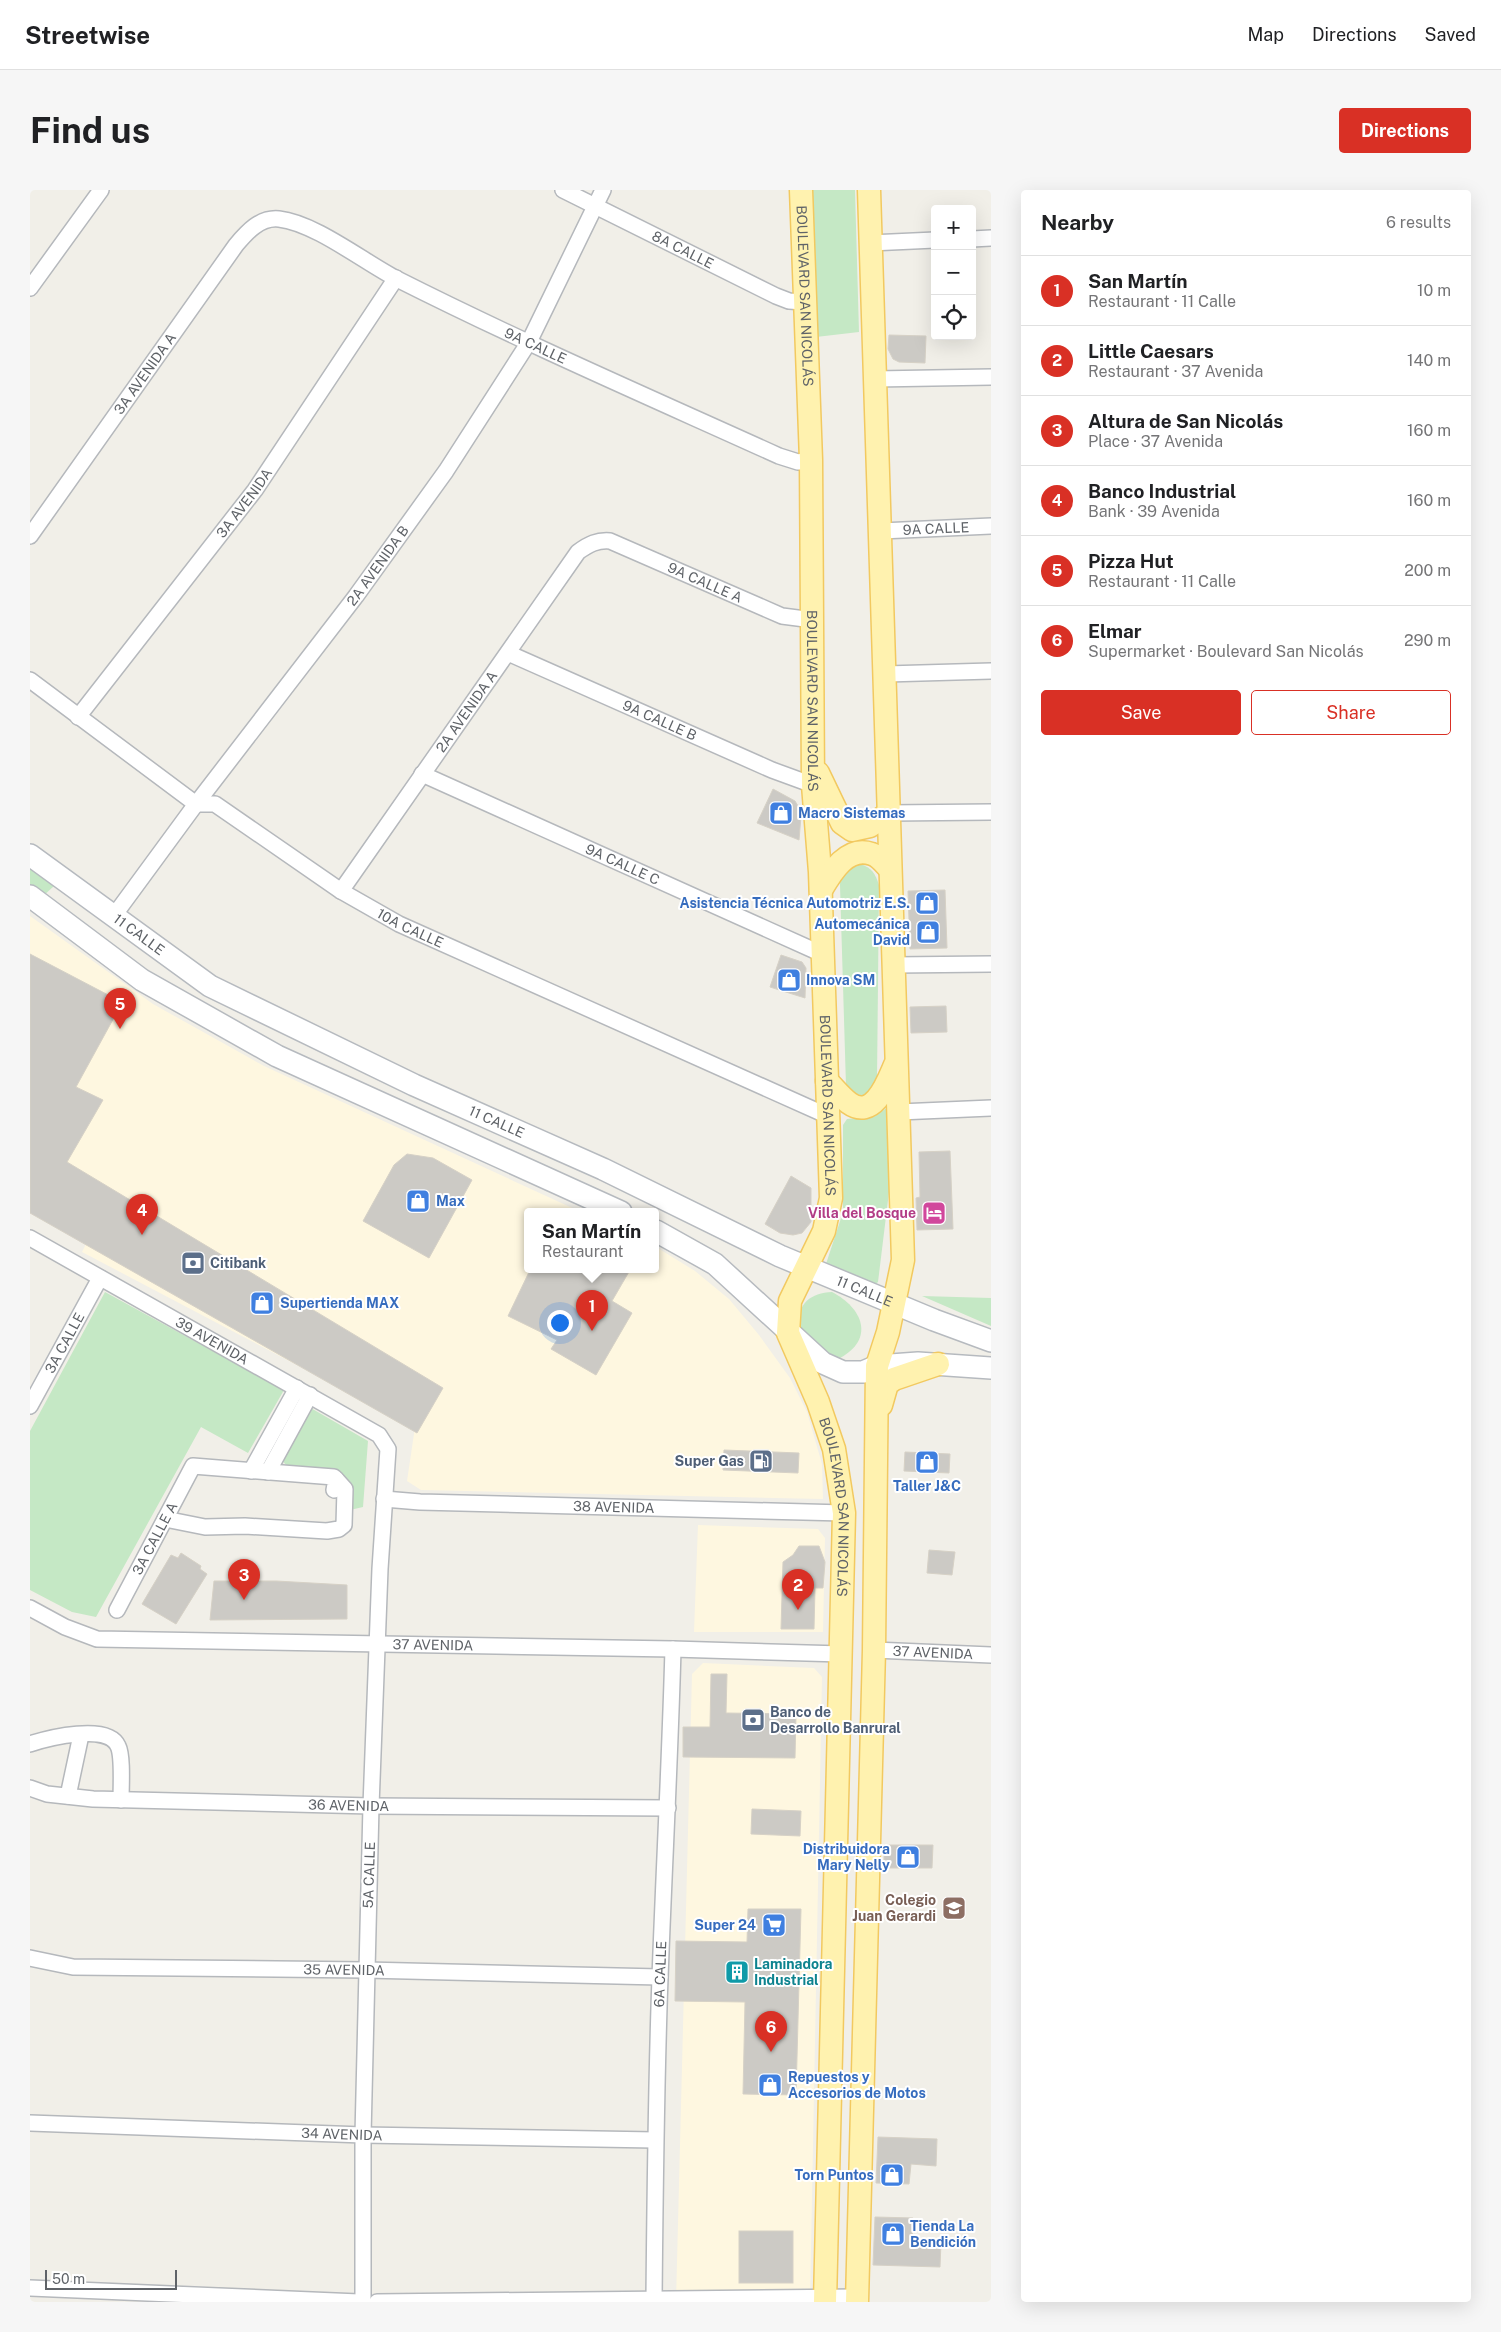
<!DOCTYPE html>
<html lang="en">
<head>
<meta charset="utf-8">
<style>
	:root { --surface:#fff; --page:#f6f6f6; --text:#202124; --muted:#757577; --line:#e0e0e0; --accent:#d93025 }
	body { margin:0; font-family:"Public Sans",sans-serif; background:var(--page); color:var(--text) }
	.controls { position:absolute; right:15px; top:15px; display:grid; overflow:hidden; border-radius:5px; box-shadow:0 5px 20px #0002 }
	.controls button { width:45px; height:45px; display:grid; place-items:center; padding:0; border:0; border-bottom:1px solid var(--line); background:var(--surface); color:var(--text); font:25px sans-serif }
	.scale { position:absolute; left:15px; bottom:12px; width:132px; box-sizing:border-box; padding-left:5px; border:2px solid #5f6368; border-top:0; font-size:14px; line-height:18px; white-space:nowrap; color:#5f6368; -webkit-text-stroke:4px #fff; paint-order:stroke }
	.you { position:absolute; left:529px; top:1132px; width:18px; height:18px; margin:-12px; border:4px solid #fff; border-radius:50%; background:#1a73e8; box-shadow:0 0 0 8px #1a73e833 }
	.badge { display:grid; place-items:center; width:32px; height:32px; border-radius:50%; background:var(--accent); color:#fff; font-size:16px; font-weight:700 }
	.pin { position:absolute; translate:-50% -41px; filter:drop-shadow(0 1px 2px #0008) }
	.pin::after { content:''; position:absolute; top:26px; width:18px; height:15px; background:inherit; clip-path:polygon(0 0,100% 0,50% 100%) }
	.popup { position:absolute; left:494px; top:1018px; width:135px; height:65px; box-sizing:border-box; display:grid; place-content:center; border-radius:5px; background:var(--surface); filter:drop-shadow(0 1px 4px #0005); font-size:16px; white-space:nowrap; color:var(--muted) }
	.popup b { font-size:19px; color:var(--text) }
	.popup::after { content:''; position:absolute; left:50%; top:100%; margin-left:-10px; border:10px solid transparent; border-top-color:var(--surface) }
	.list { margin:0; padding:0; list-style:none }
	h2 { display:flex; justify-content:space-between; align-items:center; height:65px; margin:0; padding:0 20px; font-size:21px }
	h2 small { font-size:16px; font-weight:400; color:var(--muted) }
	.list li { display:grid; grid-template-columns:32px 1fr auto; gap:15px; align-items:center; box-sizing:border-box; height:70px; padding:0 20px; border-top:1px solid var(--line) }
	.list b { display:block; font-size:19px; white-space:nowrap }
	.list p { margin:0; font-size:16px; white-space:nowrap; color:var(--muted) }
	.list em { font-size:16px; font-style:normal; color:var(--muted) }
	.actions { display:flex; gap:10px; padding:15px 20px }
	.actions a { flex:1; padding:11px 0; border:1px solid var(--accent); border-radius:5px; text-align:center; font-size:18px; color:var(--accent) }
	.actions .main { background:var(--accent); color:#fff }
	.icon { flex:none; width:28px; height:28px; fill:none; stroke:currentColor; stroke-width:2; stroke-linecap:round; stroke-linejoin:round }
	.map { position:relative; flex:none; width:961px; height:2112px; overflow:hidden; border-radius:5px }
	header { display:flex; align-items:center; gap:30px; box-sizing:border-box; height:70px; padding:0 25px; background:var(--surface); border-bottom:1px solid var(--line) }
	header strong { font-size:24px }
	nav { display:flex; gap:28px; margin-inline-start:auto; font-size:18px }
	.intro { display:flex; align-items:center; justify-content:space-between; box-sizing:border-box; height:120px; padding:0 30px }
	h1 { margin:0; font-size:35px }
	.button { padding:12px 22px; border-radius:5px; background:var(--accent); color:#fff; font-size:18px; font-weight:700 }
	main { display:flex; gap:30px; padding:0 30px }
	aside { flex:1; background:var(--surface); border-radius:5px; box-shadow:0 5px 20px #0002 }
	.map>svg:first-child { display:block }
	.commercial { fill:#fef7e0 }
	.green { fill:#c5e8c5 }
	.building { fill:#cccac5; stroke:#d6d1c6 }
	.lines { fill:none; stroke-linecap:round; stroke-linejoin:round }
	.street-casing { stroke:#b5b8bc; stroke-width:18 }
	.secondary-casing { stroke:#b6babf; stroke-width:24 }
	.primary-casing { stroke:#f2c960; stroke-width:25 }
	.street { stroke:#fff; stroke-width:15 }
	.secondary { stroke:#fff; stroke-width:21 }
	.primary { stroke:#fff2af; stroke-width:22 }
	.labels { text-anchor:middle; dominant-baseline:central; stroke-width:4; stroke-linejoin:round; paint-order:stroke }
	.street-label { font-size:14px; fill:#5f6368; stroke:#fff }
	.shop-label { font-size:14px; font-weight:bold; fill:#366cbe; stroke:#fff; text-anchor:start }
	.hotel-label { font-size:14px; font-weight:bold; fill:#b23c85; stroke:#fff; text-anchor:end }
	.service-label { font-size:14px; font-weight:bold; fill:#4e5e75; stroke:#fff; text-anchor:start }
	.education-label { font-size:14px; font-weight:bold; fill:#785e54; stroke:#fff; text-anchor:end }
	.culture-label { font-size:14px; font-weight:bold; fill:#0d838f; stroke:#fff; text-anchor:start }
</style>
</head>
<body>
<header>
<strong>Streetwise</strong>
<nav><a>Map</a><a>Directions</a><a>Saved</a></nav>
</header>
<div class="intro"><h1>Find us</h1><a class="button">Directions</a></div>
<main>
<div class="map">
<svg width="961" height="2112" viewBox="0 0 961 2112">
	<rect width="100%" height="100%" fill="#f1efe8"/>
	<g class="commercial">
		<path d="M0 726 123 814 234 876 551 1022H498V1080H626V1057L665 1081 699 1109 729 1145 760 1188 777 1222 792 1274 793 1309 391 1300 377 1291 385 1237 52 1062 59 1048 0 1016Z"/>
		<path d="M668 1335 788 1339 795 1348 793 1442H664Z"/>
		<path d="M673 1473 784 1478 792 1487 780 2112H646L662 1484Z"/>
	</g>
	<g class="green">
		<path d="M782 0H825L829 142 786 147Z"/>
		<path d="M830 674C842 678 845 683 849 695L847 891 842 901 833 906 821 902 816 896 810 695V684L818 676Z"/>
		<path d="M0 678 24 696 12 707 0 698Z"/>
		<path d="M858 917 859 1002 848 1092 843 1096 796 1074 813 1022V935L817 929 845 926Z"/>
		<path d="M75 1102 254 1200 218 1263 171 1237 66 1427 42 1422 0 1400V1241Z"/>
		<path d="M802 1102C833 1118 845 1149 810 1168L795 1164 769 1136C767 1113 781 1103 802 1102Z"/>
		<path d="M892 1106 961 1108V1136Z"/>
		<path d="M279 1217 338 1251 333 1317 320 1320V1301L257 1276 250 1268Z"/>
	</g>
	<g class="building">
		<path d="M859 145 896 146 895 173 869 172 863 169 858 159Z"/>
		<path d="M743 599 765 611 768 616 771 626 769 650 727 633Z"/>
		<path d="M915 700 917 758 880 759 878 701Z"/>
		<path d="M0 764 84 808 78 820 86 824 46 897 73 910 37 972 413 1198 387 1243 0 1023Z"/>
		<path d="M751 765 772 772 776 778 775 808 740 797Z"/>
		<path d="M916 816 917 842 881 843 880 817Z"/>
		<path d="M920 961 923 1039 887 1040 886 1008 890 1007 889 962Z"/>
		<path d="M377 964 403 968 442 990 399 1068 333 1031 364 975Z"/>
		<path d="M761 986 781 998V1032L772 1043 763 1045 750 1043 735 1034Z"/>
		<path d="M500 1080H600L582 1111 602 1123 566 1185 521 1159 527 1150 478 1126Z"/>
		<path d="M694 1260 769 1263 768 1283 693 1280Z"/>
		<path d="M875 1262 920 1264 919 1283 874 1281Z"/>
		<path d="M769 1356H789L795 1372 793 1398H785L784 1439H751L753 1372 763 1365Z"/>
		<path d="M899 1360 925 1362 922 1385 897 1383Z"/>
		<path d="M151 1363 171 1376 170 1379 177 1384 146 1434 112 1414 141 1365 148 1368Z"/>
		<path d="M184 1391H246L317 1395V1429L180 1430Z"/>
		<path d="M681 1484H697L696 1523 766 1524 765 1568 653 1567V1537H680Z"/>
		<path d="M722 1619 771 1621 770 1646 721 1644Z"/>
		<path d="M854 1655H903L902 1678H854Z"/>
		<path d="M718 1719H771L766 1905 713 1904 715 1812 645 1811 646 1751 717 1752Z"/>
		<path d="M848 1947 907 1949 906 1976 881 1974 879 1994 846 1993Z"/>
		<path d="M845 2027 883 2028 882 2051 911 2052 910 2077 843 2075Z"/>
		<rect x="709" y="2041" width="54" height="52"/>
	</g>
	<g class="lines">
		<g class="street-casing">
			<g id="street">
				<path id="s1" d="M533 0 746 106 759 111 774 112"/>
				<path d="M942 49 961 48"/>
				<path d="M840 53 905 50"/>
				<path d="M0 98 71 0"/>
				<path d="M845 189 961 187"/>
				<path id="s2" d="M851 341 961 336"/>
				<path id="s3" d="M0 346 206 55C217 42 230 27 249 29 285 33 334 72 367 89 492 152 621 208 749 266L768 272 781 270"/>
				<path id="s4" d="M478 463 742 580 783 595"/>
				<path d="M856 484 961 481"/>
				<path id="s5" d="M0 490 166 614H185L311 701 369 734 798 926"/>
				<path id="s6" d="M48 527 225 300 366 88"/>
				<path id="s7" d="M392 584 792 764"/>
				<path d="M859 623 961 622"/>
				<path id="s8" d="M311 701 548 362C559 354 567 350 580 351L752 426 783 430"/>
				<path id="s9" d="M83 727 166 614 326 406 416 281 499 152 573 0"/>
				<path d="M864 775 961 774"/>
				<path d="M869 922 961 918"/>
				<path id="s10" d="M0 1048 349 1245 358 1259 350 1379 341 1616 333 1945V2112"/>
				<path id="s11" d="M0 1216 70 1088"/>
				<path d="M221 1281 267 1198"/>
				<path d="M238 1282 280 1205"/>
				<path id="s12" d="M354 1309 390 1312 814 1323"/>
				<path d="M135 1329 175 1337 215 1336 297 1341 309 1339 314 1335 315 1299 306 1289"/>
				<path id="s13" d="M0 1418 35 1437 67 1449 643 1459 812 1464"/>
				<path id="s14" d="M87 1420 163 1276 304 1287 306 1289 304 1300"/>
				<path id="s15" d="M844 1460 961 1465"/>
				<path d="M0 1554C18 1548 78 1533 88 1556 93 1566 91 1597 91 1610"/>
				<path id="s16" d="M0 1598 17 1604 63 1609 341 1616 638 1618"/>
				<path d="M38 1606 51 1545"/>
				<path id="s17" d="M0 1768 43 1777 336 1780 630 1787"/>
				<path id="s18" d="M0 1933 333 1945 625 1950"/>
				<path d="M0 2098 329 2112"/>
				<path id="s19" d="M624 2109C625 2002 626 1895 630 1788 634 1678 640 1569 643 1459"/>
				<path d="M347 2112 827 2107"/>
			</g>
		</g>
		<g class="secondary-casing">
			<g id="secondary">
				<path id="s20" d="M0 665 180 796 384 895 573 979 750 1066 904 1130 961 1151"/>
				<path d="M0 706 112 790 247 866 591 1022"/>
				<path d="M626 1041 685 1074 793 1173 813 1182H833L847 1176 888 1173 961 1178"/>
			</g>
		</g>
		<g class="primary-casing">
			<g id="primary">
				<path id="s21" d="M771 0 781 270 783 595 790 682 801 1008 794 1041 760 1111 758 1143 788 1212 804 1259 814 1323 795 2112"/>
				<path d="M788 583 812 633 822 640 840 636 859 623"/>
				<path d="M791 700C801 683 817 655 842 664 849 666 855 674 860 679"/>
				<path d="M797 891C804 898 811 907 819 913 844 931 858 891 865 875"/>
				<path d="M851 1215 857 1194 864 1189 908 1174"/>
				<path d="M827 2112 844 1460 847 1176 858 1142 873 1070 839 0"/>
			</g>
		</g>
		<use href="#street" class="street"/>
		<use href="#secondary" class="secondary"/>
		<use href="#primary" class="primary"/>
	</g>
	<defs>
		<g id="shop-square" transform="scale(1.25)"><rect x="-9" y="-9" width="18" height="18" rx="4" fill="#3f7fe0" stroke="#fff"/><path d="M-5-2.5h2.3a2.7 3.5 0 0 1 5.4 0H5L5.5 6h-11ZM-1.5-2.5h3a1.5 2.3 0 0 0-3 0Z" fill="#fff"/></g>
		<g id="hotel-square" transform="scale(1.25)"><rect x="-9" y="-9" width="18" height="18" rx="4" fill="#d1479c" stroke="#fff"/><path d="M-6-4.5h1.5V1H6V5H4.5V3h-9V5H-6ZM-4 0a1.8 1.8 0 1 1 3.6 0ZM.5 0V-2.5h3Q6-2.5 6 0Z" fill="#fff"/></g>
		<g id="bank-square" transform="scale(1.25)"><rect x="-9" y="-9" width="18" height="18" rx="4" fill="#5c6f8a" stroke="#fff"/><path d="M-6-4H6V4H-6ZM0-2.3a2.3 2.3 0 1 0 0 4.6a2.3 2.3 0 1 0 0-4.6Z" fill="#fff"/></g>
		<g id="fuel-square" transform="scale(1.25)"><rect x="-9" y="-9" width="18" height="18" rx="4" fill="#5c6f8a" stroke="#fff"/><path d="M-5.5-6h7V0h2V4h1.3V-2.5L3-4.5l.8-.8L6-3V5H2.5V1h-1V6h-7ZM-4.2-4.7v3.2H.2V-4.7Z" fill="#fff"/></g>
		<g id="school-square" transform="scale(1.25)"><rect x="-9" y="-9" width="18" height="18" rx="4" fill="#8d6e63" stroke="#fff"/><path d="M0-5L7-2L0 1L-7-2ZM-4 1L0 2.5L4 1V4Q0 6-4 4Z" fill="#fff"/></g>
		<g id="supermarket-square" transform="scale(1.25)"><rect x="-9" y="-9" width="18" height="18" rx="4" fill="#3f7fe0" stroke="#fff"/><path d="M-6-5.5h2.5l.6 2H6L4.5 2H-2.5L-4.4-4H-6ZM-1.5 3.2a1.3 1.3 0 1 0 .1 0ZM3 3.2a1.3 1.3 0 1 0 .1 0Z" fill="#fff"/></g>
		<g id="building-square" transform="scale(1.25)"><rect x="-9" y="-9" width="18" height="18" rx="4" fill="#0f9aa8" stroke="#fff"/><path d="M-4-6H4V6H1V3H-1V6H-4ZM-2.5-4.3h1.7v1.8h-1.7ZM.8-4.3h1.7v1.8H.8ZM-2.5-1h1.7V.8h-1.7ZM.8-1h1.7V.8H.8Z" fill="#fff"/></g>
	</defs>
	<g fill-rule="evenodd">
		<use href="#shop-square" x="751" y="623"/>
		<use href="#shop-square" x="897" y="713"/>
		<use href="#shop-square" x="898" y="742"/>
		<use href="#shop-square" x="759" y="790"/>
		<use href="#shop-square" x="388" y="1011"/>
		<use href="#hotel-square" x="904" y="1023"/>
		<use href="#bank-square" x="163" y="1073"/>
		<use href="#shop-square" x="232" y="1113"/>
		<use href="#fuel-square" x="731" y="1271"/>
		<use href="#shop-square" x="897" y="1272"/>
		<use href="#bank-square" x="723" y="1530"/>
		<use href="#shop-square" x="878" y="1667"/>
		<use href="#school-square" x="924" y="1718"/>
		<use href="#supermarket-square" x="744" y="1735"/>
		<use href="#building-square" x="707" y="1782"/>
		<use href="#shop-square" x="740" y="1895"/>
		<use href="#shop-square" x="862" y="1985"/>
		<use href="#shop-square" x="863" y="2044"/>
	</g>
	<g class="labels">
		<g class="street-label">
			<text stroke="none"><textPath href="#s1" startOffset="134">8A CALLE</textPath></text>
			<text stroke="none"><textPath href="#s21" startOffset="106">BOULEVARD SAN NICOLÁS</textPath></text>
			<text stroke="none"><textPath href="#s3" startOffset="696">9A CALLE</textPath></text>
			<text stroke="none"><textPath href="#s3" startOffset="199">3A AVENIDA A</textPath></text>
			<text stroke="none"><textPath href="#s6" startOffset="271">3A AVENIDA</textPath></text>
			<text stroke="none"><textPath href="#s2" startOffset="55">9A CALLE</textPath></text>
			<text stroke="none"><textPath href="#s9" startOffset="440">2A AVENIDA B</textPath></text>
			<text stroke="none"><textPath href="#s8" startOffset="552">9A CALLE A</textPath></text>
			<text stroke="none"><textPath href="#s21" startOffset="511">BOULEVARD SAN NICOLÁS</textPath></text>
			<text stroke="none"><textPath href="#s8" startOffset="219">2A AVENIDA A</textPath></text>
			<text stroke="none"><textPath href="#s4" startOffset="166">9A CALLE B</textPath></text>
			<text stroke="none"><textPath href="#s7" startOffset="220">9A CALLE C</textPath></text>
			<text stroke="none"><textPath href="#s5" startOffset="458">10A CALLE</textPath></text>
			<text stroke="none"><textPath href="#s20" startOffset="135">11 CALLE</textPath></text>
			<text stroke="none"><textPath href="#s21" startOffset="916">BOULEVARD SAN NICOLÁS</textPath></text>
			<text stroke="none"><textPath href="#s20" startOffset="540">11 CALLE</textPath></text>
			<text stroke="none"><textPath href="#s20" startOffset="945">11 CALLE</textPath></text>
			<text stroke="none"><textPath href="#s10" startOffset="209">39 AVENIDA</textPath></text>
			<text stroke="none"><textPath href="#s11" startOffset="72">3A CALLE</textPath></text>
			<text stroke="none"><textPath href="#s12" startOffset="230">38 AVENIDA</textPath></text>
			<text stroke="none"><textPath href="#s21" startOffset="1335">BOULEVARD SAN NICOLÁS</textPath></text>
			<text stroke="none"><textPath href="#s14" startOffset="81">3A CALLE A</textPath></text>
			<text stroke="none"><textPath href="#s13" startOffset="410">37 AVENIDA</textPath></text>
			<text stroke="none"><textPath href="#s15" startOffset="59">37 AVENIDA</textPath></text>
			<text stroke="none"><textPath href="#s16" startOffset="320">36 AVENIDA</textPath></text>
			<text transform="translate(339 1685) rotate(-88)">5A CALLE</text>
			<text stroke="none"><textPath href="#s17" startOffset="315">35 AVENIDA</textPath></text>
			<text stroke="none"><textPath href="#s19" startOffset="325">6A CALLE</textPath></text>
			<text stroke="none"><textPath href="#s18" startOffset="312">34 AVENIDA</textPath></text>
		</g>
		<g class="shop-label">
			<text x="768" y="623">Macro Sistemas</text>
			<text x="880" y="713" text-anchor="end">Asistencia Técnica Automotriz E.S.</text>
			<text x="880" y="734" text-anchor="end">Automecánica<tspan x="880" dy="16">David</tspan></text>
			<text x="776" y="790">Innova SM</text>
			<text x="406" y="1011">Max</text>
			<text x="250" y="1113">Supertienda MAX</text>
			<text x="897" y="1296" text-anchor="middle">Taller J&amp;C</text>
			<text x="860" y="1659" text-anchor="end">Distribuidora<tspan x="860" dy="16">Mary Nelly</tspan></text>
			<text x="726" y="1735" text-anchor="end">Super 24</text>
			<text x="758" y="1887">Repuestos y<tspan x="758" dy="16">Accesorios de Motos</tspan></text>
			<text x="844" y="1985" text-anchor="end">Torn Puntos</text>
			<text x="880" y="2036">Tienda La<tspan x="880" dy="16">Bendición</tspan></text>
		</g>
		<g class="hotel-label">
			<text x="886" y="1023">Villa del Bosque</text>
		</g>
		<g class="service-label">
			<text x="180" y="1073">Citibank</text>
			<text x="714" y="1271" text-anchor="end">Super Gas</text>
			<text x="740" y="1522">Banco de<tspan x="740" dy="16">Desarrollo Banrural</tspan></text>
		</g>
		<g class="education-label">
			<text x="906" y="1710">Colegio<tspan x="906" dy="16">Juan Gerardi</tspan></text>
		</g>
		<g class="culture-label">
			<text x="724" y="1774">Laminadora<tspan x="724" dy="16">Industrial</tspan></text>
		</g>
	</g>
</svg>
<div class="controls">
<button>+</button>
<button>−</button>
<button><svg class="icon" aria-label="locate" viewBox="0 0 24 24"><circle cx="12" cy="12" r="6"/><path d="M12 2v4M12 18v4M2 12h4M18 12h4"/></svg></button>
</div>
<div class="scale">50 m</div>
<div class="you"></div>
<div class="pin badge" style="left:562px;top:1141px">1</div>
<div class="popup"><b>San Martín</b>Restaurant</div>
<div class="pin badge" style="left:768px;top:1420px">2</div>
<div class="pin badge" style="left:214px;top:1410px">3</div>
<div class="pin badge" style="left:112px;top:1045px">4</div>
<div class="pin badge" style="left:90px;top:839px">5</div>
<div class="pin badge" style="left:741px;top:1862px">6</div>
</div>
<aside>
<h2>Nearby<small>6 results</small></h2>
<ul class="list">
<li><span class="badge">1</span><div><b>San Martín</b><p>Restaurant · 11 Calle</p></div><em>10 m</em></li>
<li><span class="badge">2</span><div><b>Little Caesars</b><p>Restaurant · 37 Avenida</p></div><em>140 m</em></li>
<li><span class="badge">3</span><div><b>Altura de San Nicolás</b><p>Place · 37 Avenida</p></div><em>160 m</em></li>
<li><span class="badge">4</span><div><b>Banco Industrial</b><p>Bank · 39 Avenida</p></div><em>160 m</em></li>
<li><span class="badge">5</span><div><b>Pizza Hut</b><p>Restaurant · 11 Calle</p></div><em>200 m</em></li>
<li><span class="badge">6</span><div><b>Elmar</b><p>Supermarket · Boulevard San Nicolás</p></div><em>290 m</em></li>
</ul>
<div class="actions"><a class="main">Save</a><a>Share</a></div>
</aside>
</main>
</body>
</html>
